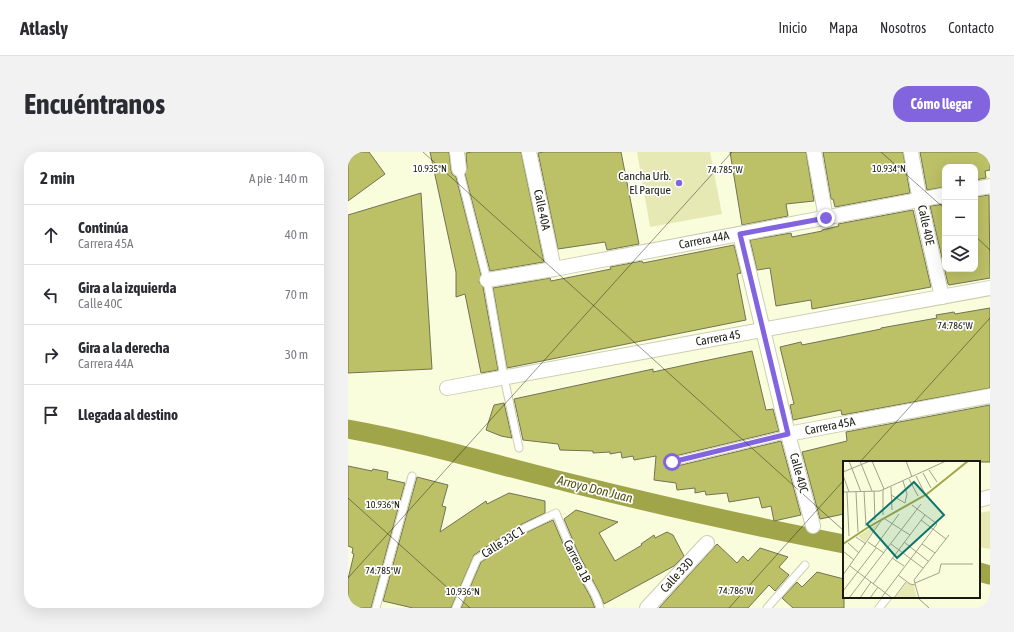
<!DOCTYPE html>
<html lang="es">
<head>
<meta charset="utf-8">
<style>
	:root { --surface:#fff; --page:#f2f2f3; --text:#2b2b33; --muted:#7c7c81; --line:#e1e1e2; --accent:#8264df }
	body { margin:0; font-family:"Asap Condensed",sans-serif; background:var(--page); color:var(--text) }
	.controls { position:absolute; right:12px; top:12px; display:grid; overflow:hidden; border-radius:8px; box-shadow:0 4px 16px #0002 }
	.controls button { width:36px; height:36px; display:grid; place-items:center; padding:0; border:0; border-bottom:1px solid var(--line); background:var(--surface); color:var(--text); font:20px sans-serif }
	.stop { position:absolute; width:12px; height:12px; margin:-9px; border:3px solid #8264df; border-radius:50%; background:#fff }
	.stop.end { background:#8264df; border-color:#fff; box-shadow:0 1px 4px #0008 }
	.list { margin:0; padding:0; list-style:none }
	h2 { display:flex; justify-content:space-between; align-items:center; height:52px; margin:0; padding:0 16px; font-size:17px }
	h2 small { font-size:13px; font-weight:400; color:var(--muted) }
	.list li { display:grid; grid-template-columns:26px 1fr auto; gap:12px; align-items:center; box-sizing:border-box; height:60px; padding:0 16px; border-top:1px solid var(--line) }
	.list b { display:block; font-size:15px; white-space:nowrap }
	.list p { margin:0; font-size:13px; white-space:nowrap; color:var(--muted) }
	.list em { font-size:13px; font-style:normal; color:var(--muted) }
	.icon { flex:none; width:22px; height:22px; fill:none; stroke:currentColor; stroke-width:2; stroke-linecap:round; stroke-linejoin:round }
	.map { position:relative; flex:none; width:642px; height:456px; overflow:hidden; border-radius:16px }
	header { display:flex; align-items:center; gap:24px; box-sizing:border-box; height:56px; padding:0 20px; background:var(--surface); border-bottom:1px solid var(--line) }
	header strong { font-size:19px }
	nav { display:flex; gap:22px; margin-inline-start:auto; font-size:14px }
	.intro { display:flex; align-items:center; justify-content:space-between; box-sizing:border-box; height:96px; padding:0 24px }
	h1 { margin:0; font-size:28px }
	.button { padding:10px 18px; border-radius:16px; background:var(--accent); color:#fff; font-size:14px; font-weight:700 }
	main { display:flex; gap:24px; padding:0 24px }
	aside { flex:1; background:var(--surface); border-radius:16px; box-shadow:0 4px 16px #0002 }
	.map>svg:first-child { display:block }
	.green { fill:#e6e9b4 }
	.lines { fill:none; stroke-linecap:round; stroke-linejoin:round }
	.canal { stroke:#a1a54a; stroke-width:19 }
	.building { fill:#bcc066; stroke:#717356 }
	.lane-casing { stroke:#cccfaf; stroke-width:9 }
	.street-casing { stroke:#cccfaf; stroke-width:16 }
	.lane { stroke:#fff; stroke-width:7 }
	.street { stroke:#fff; stroke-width:14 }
	.route { stroke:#8264df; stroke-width:5 }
	.ticks { fill:none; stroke:#1a1b0f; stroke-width:1; stroke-opacity:0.45 }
	.poi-dot { fill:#8264df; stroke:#fff; stroke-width:1.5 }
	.labels { text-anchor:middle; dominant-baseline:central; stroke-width:3.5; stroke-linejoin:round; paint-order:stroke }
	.poi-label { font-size:12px; fill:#1a1b0f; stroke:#fff; text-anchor:end }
	.street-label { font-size:12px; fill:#1a1b0f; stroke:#fff }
	.water-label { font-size:13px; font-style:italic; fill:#535510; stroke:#fff }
	.inset-river { fill:none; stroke:#a1a54a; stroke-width:2 }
	.inset-road { fill:none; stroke:#a0a38a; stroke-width:1 }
	.view { fill:#0f766e; fill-opacity:0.15; stroke:#0f766e; stroke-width:2 }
	.inset-edge { fill:none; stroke:#1a1b0f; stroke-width:2 }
	.ticks-label { font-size:10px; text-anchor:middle; fill:#1a1b0f; stroke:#fff; stroke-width:3.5; stroke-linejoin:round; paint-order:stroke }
</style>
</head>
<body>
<header>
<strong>Atlasly</strong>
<nav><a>Inicio</a><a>Mapa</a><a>Nosotros</a><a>Contacto</a></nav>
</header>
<div class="intro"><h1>Encuéntranos</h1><a class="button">Cómo llegar</a></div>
<main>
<aside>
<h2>2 min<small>A pie · 140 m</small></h2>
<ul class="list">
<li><svg class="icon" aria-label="ahead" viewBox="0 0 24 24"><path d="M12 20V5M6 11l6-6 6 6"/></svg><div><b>Continúa</b><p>Carrera 45A</p></div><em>40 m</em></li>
<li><svg class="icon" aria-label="left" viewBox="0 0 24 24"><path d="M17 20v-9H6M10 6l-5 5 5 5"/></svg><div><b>Gira a la izquierda</b><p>Calle 40C</p></div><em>70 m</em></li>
<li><svg class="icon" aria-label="right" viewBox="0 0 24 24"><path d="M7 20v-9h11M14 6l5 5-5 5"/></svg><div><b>Gira a la derecha</b><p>Carrera 44A</p></div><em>30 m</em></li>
<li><svg class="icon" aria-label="arrive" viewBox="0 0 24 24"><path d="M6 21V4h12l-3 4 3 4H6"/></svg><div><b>Llegada al destino</b></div></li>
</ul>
</aside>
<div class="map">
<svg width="642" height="456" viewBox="0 0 642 456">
	<rect width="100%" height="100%" fill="#fafddc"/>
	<g class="green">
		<path d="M289 0H362L374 62 302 75Z"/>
		<path d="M642 359V397L631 395V361Z"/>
	</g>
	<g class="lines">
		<g class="canal">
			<path d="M0 277C73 290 145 312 218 330 310 353 403 374 496 392"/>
			<path d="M631 420 642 423"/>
		</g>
	</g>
	<g class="building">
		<path d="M0 0H21L37 22 0 49Z"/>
		<path d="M82 0H101L103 18 104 22 108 25 133 123 131 130 135 135 150 218 133 221 117 142 108 145V120Z"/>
		<path d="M124 0H173L196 110 142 119 117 22 119 16 118 1Z"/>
		<path d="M196 0H273L291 92 259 98 257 90 210 97 190 1Z"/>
		<path d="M382 0H458L466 49 438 52 440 64 394 73Z"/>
		<path d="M475 0H555L562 41 487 55 485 47H483Z"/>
		<path d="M572 0H642V18L637 19 638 26 627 28V15H597V35L579 38Z"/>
		<path d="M73 41 84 217 0 221V63Z"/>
		<path d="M641 43 642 126 601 133 600 132 582 54 597 52V117H627V45Z"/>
		<path d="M565 58 583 135 464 157 463 148 428 154 422 116 409 118 402 88 443 81 444 85 474 79V78L491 74 490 72Z"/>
		<path d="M386 93 393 121 389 122 398 168 159 216 145 136 202 126 203 129 263 117 262 115 294 109 295 111Z"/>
		<path d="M642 156V236L494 263 493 258 445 268 442 253 446 252 432 195 453 190 454 193 533 177V176L589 166 588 163 606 160 607 162Z"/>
		<path d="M404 199 418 258 425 257 431 279 323 305 319 308V312L322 315H325L433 289 453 363 426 369 423 354 414 356 411 345 381 350 379 341 358 343 357 339 347 341V336L329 338 328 331 306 328 308 304 286 308 285 304 274 306 273 300 262 302V300L245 301V299L212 298 210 292 175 288 166 247 305 217V220L351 210Z"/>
		<path d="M156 251 164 286 153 284 138 278 146 253Z"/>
		<path d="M642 253V310H496V362L472 367 454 300 499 289 498 280Z"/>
		<path d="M0 314 24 319 25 317 40 320 39 327 57 331 23 456H0V427L6 402 4 401 5 396 0 394Z"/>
		<path d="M69 325 100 333 94 354 98 355 92 380 138 349 139 352 161 341 197 349V361L174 372 126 403 103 456H65L35 449Z"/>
		<path d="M228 358 270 370 251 381 267 409 294 393 293 392 306 383 307 386 319 380 325 383 336 404 326 414 256 452 251 440 231 403 216 367Z"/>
		<path d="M205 368 222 408 242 444 247 456H113L133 410 179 380Z"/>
		<path d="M369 392 389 411 395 404 400 409 412 396 440 405 431 415 441 423 427 439 421 433 400 456H311Z"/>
		<path d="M469 420 496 427V456H445L434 446 449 430 454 435Z"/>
	</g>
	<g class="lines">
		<g class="lane-casing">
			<g id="lane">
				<path d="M111 17 139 128 156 225 171 296"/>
				<path d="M324 310 440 282"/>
				<path d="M28 456 64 324"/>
				<path d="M108 456 129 407 177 376 208 361C216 381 224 401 234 420 241 432 249 443 252 456"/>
				<path d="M419 456 457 413"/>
				<path d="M531 456 540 445"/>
			</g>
		</g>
		<g class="street-casing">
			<g id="street">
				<path d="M109 0 111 17"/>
				<path d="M181 0 206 117"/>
				<path d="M466 0 478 66"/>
				<path d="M563 0 572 48 594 145"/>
				<path d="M627 37 642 34"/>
				<path d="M392 82 440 282 465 374"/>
				<path d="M139 128 206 117 597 43"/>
				<path d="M99 236 642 136"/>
				<path d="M440 282 642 244"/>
				<path d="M631 348 642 345"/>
				<path d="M299 456 359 391"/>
			</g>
		</g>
		<use href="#lane" class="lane"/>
		<use href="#street" class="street"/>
	</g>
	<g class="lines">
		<path class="route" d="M324 310 440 282 392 82 478 66"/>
	</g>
	<path class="ticks" d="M75 0 496 379M533 0 597 57M627 84 642 98M512 310 642 166M0 346 122 456M0 426 384 0M569 445 581 456M381 456 496 328"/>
	<circle class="poi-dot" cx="331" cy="31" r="4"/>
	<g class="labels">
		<g class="poi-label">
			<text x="323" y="24">Cancha Urb.<tspan x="323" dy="14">El Parque</tspan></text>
		</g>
		<g class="street-label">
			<text transform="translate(194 58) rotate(78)">Calle 40A</text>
			<text transform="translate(578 73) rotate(78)">Calle 40E</text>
			<text transform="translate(356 88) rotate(-11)">Carrera 44A</text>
			<text transform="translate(370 186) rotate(-10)">Carrera 45</text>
			<text transform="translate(482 274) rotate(-11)">Carrera 45A</text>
			<text transform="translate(451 321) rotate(75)">Calle 40C</text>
			<text transform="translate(155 390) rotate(-32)">Calle 33C 1</text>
			<text transform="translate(229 409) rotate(63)">Carrera 1B</text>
			<text transform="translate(329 423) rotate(-47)">Calle 33D</text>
		</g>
		<g class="water-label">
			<text transform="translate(247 337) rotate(14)">Arroyo Don Juan</text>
		</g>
	</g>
	<g transform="translate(495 309)">
		<rect width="137" height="137" fill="#fafddc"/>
		<path d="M36 62 22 81 15 75ZM64 121 71 125 74 137H52Z" fill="#e6e9b4"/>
		<path class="inset-river" d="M0 83 24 67 84 33 125 0"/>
		<path class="inset-road" d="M6 0 18 31M17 0 29 30M29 0 41 28M63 0 69 16M86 9 94 21M0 11 27 0M80 12 88 27M0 14 6 31M73 15 81 31M66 18 75 35M48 26 49 49M40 29V54M21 30 23 65M31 30 32 59M0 31 37 30 103 0M4 31 6 75M13 31 15 71M48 34 62 42 64 33 60 20M42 58 67 74M78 59 103 78M13 76 23 83M25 81 41 92M61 81 85 100M5 82 16 92M48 83 80 107M79 83 92 92M32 86 56 53M0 90 11 99M49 97 61 105M7 105 49 137M0 114 38 60M55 114 67 123 72 124M72 122 96 112 98 103H130M30 123 82 54M0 130 33 87M6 137 78 43M17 137 28 121M27 137 35 126M38 137 94 63 69 44M51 137 63 121M76 137 71 119 106 74"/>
		<path class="view" d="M71 21 101 54 54 97 24 63Z"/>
		<rect width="137" height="137" class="inset-edge"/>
	</g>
	<g class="ticks-label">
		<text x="541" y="20">10.934°N</text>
		<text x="82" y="20">10.935°N</text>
		<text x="377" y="21">74.785°W</text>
		<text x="607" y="177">74.786°W</text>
		<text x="35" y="356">10.936°N</text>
		<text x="35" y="422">74.785°W</text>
		<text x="388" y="442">74.786°W</text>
		<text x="115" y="443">10.936°N</text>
	</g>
</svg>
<div class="controls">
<button>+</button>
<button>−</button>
<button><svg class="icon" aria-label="layers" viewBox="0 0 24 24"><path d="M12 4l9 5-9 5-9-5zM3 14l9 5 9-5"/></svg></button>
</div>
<div class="stop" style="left:324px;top:310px"></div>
<div class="stop end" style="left:478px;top:66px"></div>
</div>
</main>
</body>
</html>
